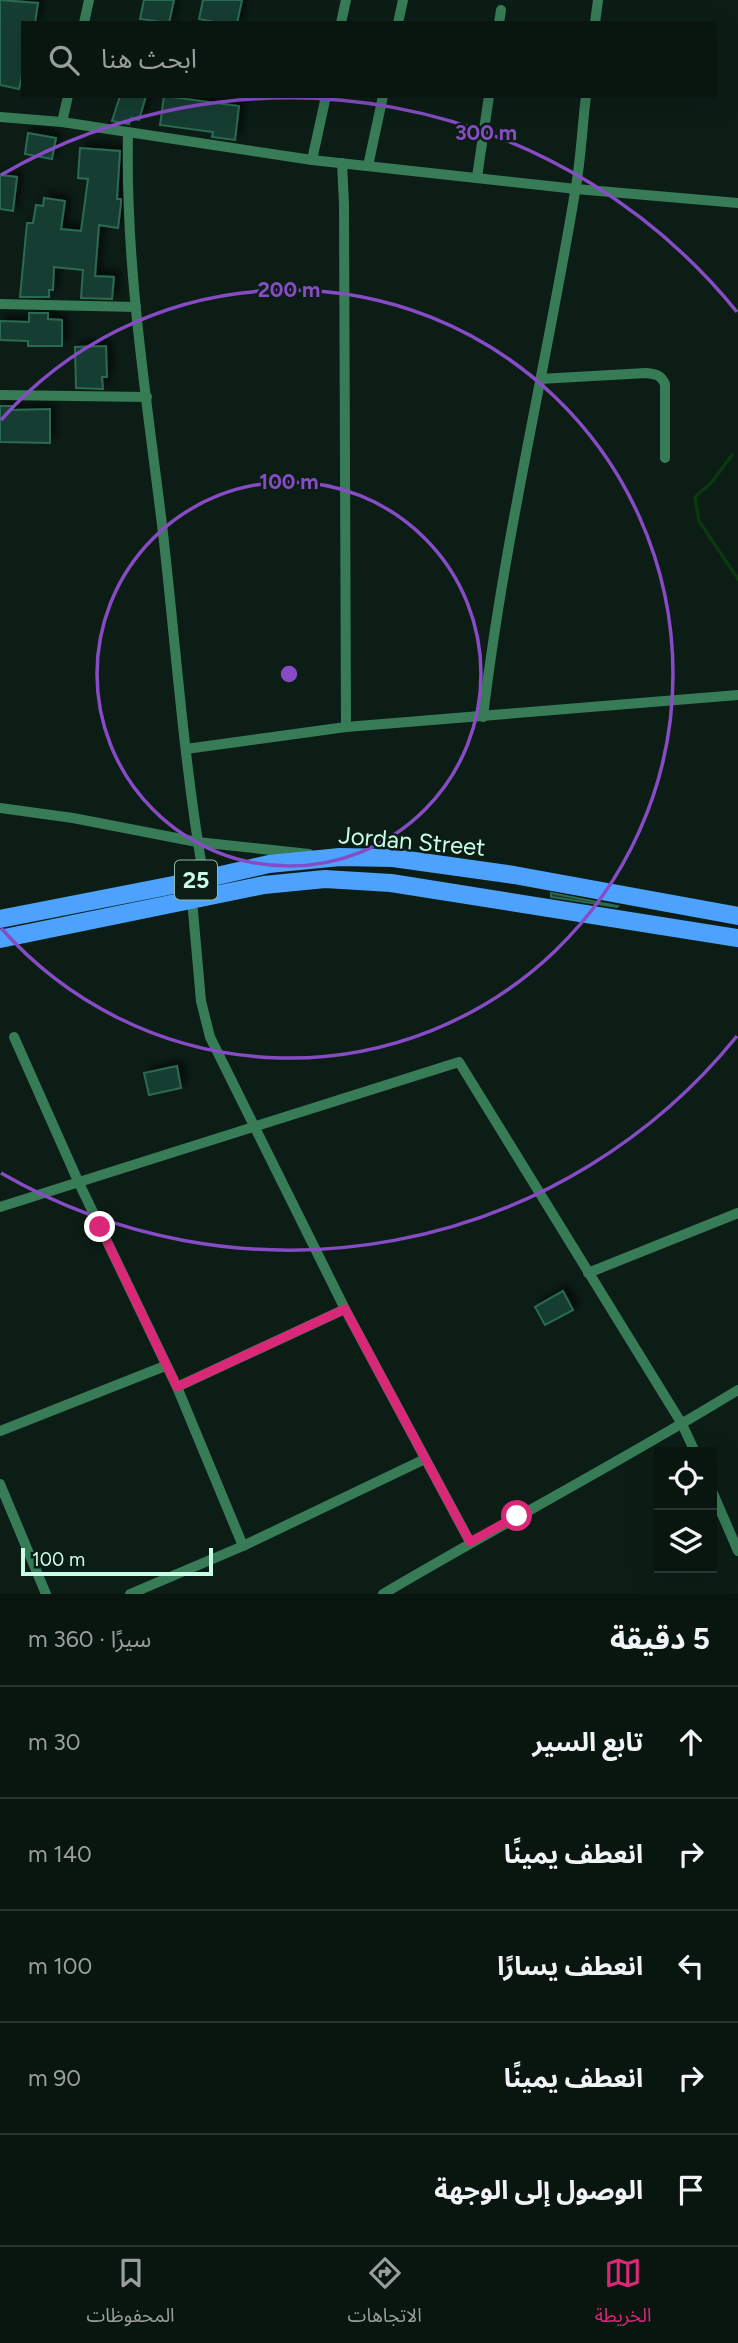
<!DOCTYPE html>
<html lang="ar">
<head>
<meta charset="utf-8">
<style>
	:root { --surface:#091610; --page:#121f19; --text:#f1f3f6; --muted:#999f9f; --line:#293530; --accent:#db2777 }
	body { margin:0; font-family:Figtree,"Noto Sans Arabic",sans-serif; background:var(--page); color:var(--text); direction:rtl }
	.controls { position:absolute; right:21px; bottom:21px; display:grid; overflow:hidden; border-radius:0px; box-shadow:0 7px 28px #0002 }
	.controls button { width:63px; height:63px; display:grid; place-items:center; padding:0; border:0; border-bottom:2px solid var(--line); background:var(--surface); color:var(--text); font:35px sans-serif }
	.scale { position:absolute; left:21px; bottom:18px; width:192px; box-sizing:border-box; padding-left:7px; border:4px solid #c9fee6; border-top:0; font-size:19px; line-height:24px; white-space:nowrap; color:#c9fee6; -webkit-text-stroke:5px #0c1d16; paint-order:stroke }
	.stop { position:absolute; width:21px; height:21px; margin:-16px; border:5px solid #db2777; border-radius:50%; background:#fff }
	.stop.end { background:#db2777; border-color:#fff; box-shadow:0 2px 7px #0008 }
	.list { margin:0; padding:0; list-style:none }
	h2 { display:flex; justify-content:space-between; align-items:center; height:91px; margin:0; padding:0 28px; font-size:30px }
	h2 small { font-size:23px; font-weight:400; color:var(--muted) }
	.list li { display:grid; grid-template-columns:46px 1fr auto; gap:21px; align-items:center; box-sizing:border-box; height:112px; padding:0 28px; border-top:2px solid var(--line) }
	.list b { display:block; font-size:26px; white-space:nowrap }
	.list em { font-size:23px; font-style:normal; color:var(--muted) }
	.icon { flex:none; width:38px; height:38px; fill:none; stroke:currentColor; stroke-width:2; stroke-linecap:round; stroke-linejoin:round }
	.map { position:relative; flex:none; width:738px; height:1594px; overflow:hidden; direction:ltr }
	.search { position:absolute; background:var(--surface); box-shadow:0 7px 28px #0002; left:21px; right:21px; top:21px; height:77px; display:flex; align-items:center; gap:18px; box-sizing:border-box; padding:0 24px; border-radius:0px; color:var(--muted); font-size:26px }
	.sheet { height:651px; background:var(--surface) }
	nav { display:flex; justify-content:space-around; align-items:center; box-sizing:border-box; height:98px; border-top:2px solid var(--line); background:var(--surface); font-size:19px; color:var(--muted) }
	nav a { display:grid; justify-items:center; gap:4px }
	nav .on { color:var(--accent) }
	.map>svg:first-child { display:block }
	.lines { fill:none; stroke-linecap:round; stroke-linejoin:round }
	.stream { stroke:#09390c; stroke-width:3.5 }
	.building { fill:#183e30; stroke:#2b6a52; stroke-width:2; filter:url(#shadow) }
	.minor { stroke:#377c57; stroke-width:10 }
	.trunk { stroke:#4ca2fd; stroke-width:18 }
	.route { stroke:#db2777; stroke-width:9 }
	.ring { fill:none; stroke:#874cc5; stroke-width:3.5 }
	.labels { text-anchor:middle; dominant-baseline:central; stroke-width:5; stroke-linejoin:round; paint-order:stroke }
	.shield { fill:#0c1d16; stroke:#90baa8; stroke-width:2 }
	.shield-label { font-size:23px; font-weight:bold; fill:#c9fee6 }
	.street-label { font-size:24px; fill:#c9fee6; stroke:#0c1d16 }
	.centre { fill:#874cc5; stroke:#0c1d16; stroke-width:3.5 }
	.ring-label { font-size:21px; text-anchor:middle; font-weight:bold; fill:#874cc5; stroke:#0c1d16; stroke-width:5; stroke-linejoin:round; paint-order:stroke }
</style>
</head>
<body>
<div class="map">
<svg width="738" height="1594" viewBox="0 0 738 1594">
	<defs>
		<filter id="shadow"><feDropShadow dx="5.5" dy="-5.5" stdDeviation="3.5" flood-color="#0009"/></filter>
	</defs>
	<rect width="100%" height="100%" fill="#0c1d16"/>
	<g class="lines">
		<path class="stream" d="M732 455 712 482 695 497 699 521 738 579"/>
	</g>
	<g class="building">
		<path d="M0 0 38 3 35 23H23V71L19 89 0 85Z"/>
		<path d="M144 0H174L169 23 140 19Z"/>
		<path d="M203 0H242L237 23H219L199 19Z"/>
		<path d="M120 96H146L139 120 131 118 129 124 112 121Z"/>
		<path d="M164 96 239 106 235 140 212 137 213 132 160 125Z"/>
		<path d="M28 133 56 138 52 159 25 154Z"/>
		<path d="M80 148 120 151 117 199H121V203L118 228 99 225 95 276 114 277 112 299 81 298 83 270 54 267 53 290H49V297H20L27 223H33L36 205 43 206 44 198 65 201 61 229 81 231 88 179 78 178Z"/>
		<path d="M0 175 17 177 13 211 0 209Z"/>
		<path d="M29 313H48V319L62 320V346H28V341L0 340V321L29 322Z"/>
		<path d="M106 346 107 377H102L103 389 76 388 75 347Z"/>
		<path d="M0 406H13V410L50 409V443L0 442Z"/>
		<path d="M551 893 618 906 617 907 551 897Z"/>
		<path d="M177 1066 181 1088 149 1095 144 1073Z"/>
		<path d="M563 1291 573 1310 545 1325 535 1307Z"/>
	</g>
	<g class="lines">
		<g class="minor">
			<path d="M84 23 89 0"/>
			<path d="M341 23 346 0"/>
			<path d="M398 23 403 0"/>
			<path d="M499 23 501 10"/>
			<path d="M595 23 598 0"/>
			<path d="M0 117 62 122 312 160 576 189 738 203"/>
			<path d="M62 122 68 96"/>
			<path d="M128 133C125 267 147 400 163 533 176 648 184 765 204 879"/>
			<path d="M312 160 326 96"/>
			<path d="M342 163 344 204 346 727"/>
			<path d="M368 166 383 96"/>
			<path d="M477 177 489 96"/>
			<path d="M0 304 136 307"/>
			<path d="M540 379 646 373C656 374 661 375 665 384V458"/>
			<path d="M0 395 147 397"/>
			<path d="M483 717C504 540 546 367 575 192 581 160 582 128 586 96"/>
			<path d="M186 749 346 727 738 695"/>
			<path d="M0 808 73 818 197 842 309 854"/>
			<path d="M192 900 201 1001 210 1037 345 1309 470 1542"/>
			<path d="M14 1037 78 1181 177 1387 243 1546"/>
			<path d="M0 1207 459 1062 682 1424 695 1452"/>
			<path d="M588 1273 738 1213"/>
			<path d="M177 1387 345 1309"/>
			<path d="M0 1431 165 1366"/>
			<path d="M0 1484 46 1594"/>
			<path d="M712 1491 738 1551"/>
			<path d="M130 1594 243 1546 425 1459"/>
			<path d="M383 1594C500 1525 622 1461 738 1390"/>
		</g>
		<g class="trunk">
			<path d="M0 919 204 879 269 864 340 857 393 858 514 875 738 916"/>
			<path d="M0 939 264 885 325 879 391 883 738 938"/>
		</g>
	</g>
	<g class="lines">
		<path class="route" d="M100 1227 177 1387 345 1309 470 1542 517 1516"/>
	</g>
	<g class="ring">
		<circle cx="289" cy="674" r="192"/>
		<path d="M1 420A384 384 0 1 1 1 928"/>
		<path d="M737 1036A576 576 0 0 1 1 1173M1 175A576 576 0 0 1 737 312"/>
	</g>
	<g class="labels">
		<rect class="shield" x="175" y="860.5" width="42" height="39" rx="5"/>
		<g class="shield-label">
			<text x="196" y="880">25</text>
		</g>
		<g class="street-label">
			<text transform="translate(412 841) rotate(5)">Jordan Street</text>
		</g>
	</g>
	<circle cx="289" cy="674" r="10" class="centre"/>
	<g class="ring-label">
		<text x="486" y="140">300 m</text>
		<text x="289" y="297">200 m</text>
		<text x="289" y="489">100 m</text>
	</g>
</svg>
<div class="controls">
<button><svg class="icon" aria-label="locate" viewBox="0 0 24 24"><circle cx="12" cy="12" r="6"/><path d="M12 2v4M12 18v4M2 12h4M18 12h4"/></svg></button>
<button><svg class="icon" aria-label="layers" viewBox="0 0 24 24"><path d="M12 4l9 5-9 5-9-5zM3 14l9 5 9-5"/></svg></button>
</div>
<div class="scale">100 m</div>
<div class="stop" style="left:517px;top:1516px"></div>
<div class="stop end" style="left:100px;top:1227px"></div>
<div class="search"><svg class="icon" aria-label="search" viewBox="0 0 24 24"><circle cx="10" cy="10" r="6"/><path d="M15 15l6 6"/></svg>ابحث هنا</div>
</div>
<section class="sheet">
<h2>5 دقيقة<small>سيرًا · 360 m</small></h2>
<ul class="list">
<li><svg class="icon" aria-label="ahead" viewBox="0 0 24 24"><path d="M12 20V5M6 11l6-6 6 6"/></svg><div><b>تابع السير</b></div><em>30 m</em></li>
<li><svg class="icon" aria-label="right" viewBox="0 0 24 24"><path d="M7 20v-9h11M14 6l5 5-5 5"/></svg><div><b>انعطف يمينًا</b></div><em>140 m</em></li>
<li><svg class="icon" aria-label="left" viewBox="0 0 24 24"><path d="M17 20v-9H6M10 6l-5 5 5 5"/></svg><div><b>انعطف يسارًا</b></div><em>100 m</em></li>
<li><svg class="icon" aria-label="right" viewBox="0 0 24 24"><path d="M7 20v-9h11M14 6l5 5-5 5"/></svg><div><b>انعطف يمينًا</b></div><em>90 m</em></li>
<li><svg class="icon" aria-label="arrive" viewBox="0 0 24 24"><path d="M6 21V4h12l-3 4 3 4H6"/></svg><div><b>الوصول إلى الوجهة</b></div></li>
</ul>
</section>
<nav>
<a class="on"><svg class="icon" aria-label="map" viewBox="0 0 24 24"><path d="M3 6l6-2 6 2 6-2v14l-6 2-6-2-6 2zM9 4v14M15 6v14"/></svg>الخريطة</a>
<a><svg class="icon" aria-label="directions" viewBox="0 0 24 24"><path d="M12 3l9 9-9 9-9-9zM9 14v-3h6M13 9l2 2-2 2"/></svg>الاتجاهات</a>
<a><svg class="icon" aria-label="saved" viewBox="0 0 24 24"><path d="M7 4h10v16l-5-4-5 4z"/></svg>المحفوظات</a>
</nav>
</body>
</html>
